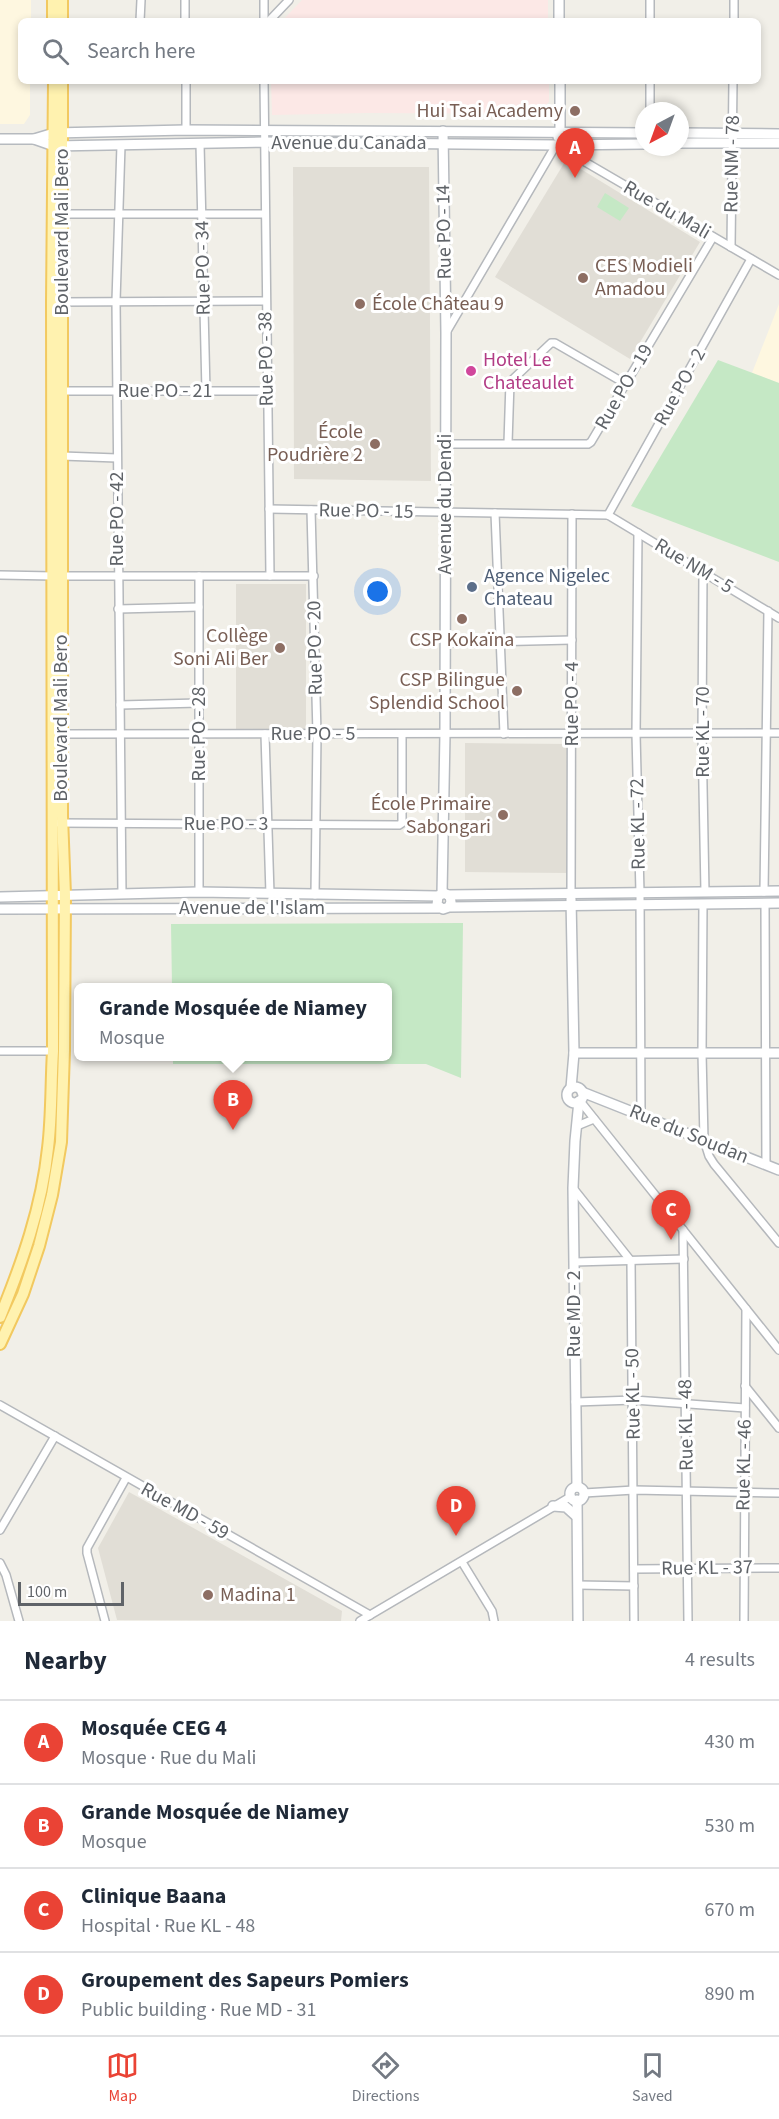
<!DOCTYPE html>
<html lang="en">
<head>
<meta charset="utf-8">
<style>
	:root { --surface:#fff; --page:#f2f2f3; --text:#1f2937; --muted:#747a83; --line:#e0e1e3; --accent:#ea4335 }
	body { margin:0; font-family:"Source Sans 3",sans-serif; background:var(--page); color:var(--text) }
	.compass { position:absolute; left:635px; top:102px; width:54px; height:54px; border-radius:50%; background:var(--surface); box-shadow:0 3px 9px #0003; rotate:221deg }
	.scale { position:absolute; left:18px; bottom:15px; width:106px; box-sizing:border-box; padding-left:6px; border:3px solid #5f6368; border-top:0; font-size:16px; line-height:21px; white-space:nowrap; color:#5f6368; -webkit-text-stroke:4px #fff; paint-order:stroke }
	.you { position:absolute; left:378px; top:592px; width:21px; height:21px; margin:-15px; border:4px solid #fff; border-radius:50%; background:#1a73e8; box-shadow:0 0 0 9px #1a73e833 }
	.badge { display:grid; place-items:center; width:39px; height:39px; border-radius:50%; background:var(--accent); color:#fff; font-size:20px; font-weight:700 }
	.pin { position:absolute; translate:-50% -50px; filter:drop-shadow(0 2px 3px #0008) }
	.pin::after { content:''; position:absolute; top:32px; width:21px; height:18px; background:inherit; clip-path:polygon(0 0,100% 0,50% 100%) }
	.popup { position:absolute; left:74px; top:983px; width:318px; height:78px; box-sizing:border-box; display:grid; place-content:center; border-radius:9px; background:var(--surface); filter:drop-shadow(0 2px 4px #0005); font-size:20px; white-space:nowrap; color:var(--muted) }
	.popup b { font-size:22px; color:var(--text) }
	.popup::after { content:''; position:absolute; left:50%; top:100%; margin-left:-12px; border:12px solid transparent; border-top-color:var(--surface) }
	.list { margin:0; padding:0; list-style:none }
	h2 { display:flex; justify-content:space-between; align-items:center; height:78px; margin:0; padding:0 24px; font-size:26px }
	h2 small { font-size:20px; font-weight:400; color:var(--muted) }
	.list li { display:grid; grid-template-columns:39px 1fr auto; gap:18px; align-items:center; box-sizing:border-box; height:84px; padding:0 24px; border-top:2px solid var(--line) }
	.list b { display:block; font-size:22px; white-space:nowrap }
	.list p { margin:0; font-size:20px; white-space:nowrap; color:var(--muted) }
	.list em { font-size:20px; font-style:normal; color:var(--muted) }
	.icon { flex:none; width:33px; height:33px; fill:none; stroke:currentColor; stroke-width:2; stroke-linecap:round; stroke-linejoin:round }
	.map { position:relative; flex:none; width:779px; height:1621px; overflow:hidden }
	.search { position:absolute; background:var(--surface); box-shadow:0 3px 9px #0003; left:18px; right:18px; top:18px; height:66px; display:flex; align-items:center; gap:15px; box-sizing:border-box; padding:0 21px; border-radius:9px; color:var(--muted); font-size:22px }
	.sheet { height:414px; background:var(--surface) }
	nav { display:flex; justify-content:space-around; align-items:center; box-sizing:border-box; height:84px; border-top:2px solid var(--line); background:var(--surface); font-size:16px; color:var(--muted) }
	nav a { display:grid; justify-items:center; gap:3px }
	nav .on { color:var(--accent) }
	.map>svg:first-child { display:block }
	.commercial { fill:#fef7e0 }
	.education { fill:#e1ded6 }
	.medical { fill:#fce8e6 }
	.green { fill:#c5e8c5 }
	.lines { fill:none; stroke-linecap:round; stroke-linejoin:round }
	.street-casing { stroke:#b5b8bc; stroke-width:10 }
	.secondary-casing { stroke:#b6babf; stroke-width:12 }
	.primary-casing { stroke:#f2c960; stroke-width:14 }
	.street { stroke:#fff; stroke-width:7 }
	.secondary { stroke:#fff; stroke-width:9 }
	.primary { stroke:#fff2af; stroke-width:10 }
	.education-dot { fill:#8d6e63; stroke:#fff; stroke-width:2 }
	.hotel-dot { fill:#d1479c; stroke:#fff; stroke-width:2 }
	.service-dot { fill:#5c6f8a; stroke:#fff; stroke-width:2 }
	.labels { text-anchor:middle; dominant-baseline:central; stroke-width:6; stroke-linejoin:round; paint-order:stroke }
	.education-label { font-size:20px; fill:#785e54; stroke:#fff; text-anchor:end }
	.street-label { font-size:20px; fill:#5f6368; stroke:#fff }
	.hotel-label { font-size:20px; fill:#b23c85; stroke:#fff; text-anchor:start }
	.service-label { font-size:20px; fill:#4e5e75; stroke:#fff; text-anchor:start }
</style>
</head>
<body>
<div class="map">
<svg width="779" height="1621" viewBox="0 0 779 1621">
	<rect width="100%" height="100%" fill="#f1efe8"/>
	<g class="commercial">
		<path d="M0 0H31V21H21V81H30V115L24 124H0Z"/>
		<path d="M779 304V383L752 373Z"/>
	</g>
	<g class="education">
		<path d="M566 160 700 242 630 359 495 277Z"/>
		<path d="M293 167H429L431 481 294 479Z"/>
		<rect x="236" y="584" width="70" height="146"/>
		<path d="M465 743 570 744V873L465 872Z"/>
		<path d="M129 1492 342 1611 341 1621 117 1620 98 1548Z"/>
	</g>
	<g class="medical">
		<path d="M302 0H548V21H282Z"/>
		<path d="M271 81H549V102L536 114 367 113 272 115Z"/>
	</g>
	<g class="green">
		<path d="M605 193 629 208 620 221 597 207Z"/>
		<path d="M718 360 779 383V562L631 506Z"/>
		<path d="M463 923 461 1078 426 1064H173V1056H388V988L172 987 171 924Z"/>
	</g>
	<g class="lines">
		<g class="street-casing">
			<g id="street">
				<path d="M185 0V21"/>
				<path d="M264 0V21"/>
				<path d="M140 21 141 0"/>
				<path d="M269 21 289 0"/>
				<path d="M650 21V0"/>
				<path d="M734 21V0"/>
				<path d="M186 81V130"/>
				<path d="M264 81 270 576"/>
				<path d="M650 111V81"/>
				<path d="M200 144 206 391"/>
				<path d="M121 145 116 301 122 894"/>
				<path d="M62 214H264"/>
				<path d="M731 247 733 81"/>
				<path d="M61 302 265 301"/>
				<path d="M447 331 556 145 779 275"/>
				<path d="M63 391H267"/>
				<path d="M508 443 510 382 551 343H555L626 384"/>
				<path d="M445 444H588L591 442 713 237"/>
				<path d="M62 456 117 458"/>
				<path d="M269 509 608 515"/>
				<path d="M311 510 317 734 315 895"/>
				<path d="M495 513 504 734"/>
				<path d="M608 515 751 259"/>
				<path d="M608 515 779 618"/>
				<path d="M638 533 636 734 640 893 641 1114"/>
				<path d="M703 572 702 734 705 892"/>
				<path d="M0 575 53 576"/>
				<path d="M61 576H314"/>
				<path d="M199 576V892"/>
				<path d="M118 609 199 607"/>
				<path d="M445 643 572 640"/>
				<path d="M120 705 199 703"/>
				<path d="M58 734 779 733"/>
				<path d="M265 734 270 894"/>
				<path d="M59 823 399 825 402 823V734"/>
				<path d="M764 892 768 611"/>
				<path d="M571 894 572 514"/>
				<path d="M765 903 766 1165"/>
				<path d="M703 904 702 1053 704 1140 709 1156 714 1164 779 1243"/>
				<path d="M0 1051H53"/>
				<path d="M580 1101 779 1350"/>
				<path d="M577 1126 594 1119"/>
				<path d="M573 1188 631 1261 634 1621"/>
				<path d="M683 1230 688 1621"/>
				<path d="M574 1262 684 1259"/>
				<path d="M745 1386 779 1428"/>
				<path d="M575 1402 634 1400 745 1408"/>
				<path d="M0 1405 370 1615"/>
				<path d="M584 1493 634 1490 779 1493"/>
				<path d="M0 1530 55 1436"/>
				<path d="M462 1562 492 1611 494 1621"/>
				<path d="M0 1563 6 1575 19 1621"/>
				<path d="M634 1569 779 1568"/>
				<path d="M578 1585 634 1586"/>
				<path d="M105 1621 87 1553V1548L126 1478"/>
				<path d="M360 1621 570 1497"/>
				<path d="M744 1621 746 1309"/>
			</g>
		</g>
		<g class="secondary-casing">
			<g id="secondary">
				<path d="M559 0V21"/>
				<path d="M680 133 779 134"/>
				<path d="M558 137 560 132V81"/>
				<path d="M0 139H34L54 133 186 130 644 133"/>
				<path d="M34 139 54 146 263 142 556 145 644 144"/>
				<path d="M680 143H779"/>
				<path d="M442 894 445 734 446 333 443 131"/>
				<path d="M448 895 779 891"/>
				<path d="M0 897 199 892 438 896"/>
				<path d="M449 907 451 902 450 896 444 893 438 896 437 905 443 909 449 907 779 903"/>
				<path d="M0 909 439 908"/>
				<path d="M574 1053H779"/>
				<circle cx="575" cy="1095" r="8"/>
				<path d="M571 1088 574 1053 571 899"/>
				<path d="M582 1092 779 1170"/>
				<path d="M577 1487 573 1188 575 1141 579 1101"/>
				<circle cx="577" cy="1494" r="7"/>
				<path d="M577 1500 578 1621"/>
				<path d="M553 1506 566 1507 576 1516"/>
			</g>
		</g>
		<g class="primary-casing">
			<g id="primary">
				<path d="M53 0V21"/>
				<path d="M62 0V21"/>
				<path d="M0 1317C22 1263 42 1207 48 1148 52 1116 51 1083 53 1051L52 302 54 81"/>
				<path d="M0 1344 23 1294 39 1246 52 1195 61 1142 64 1050 65 895 62 816V81"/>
			</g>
		</g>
		<use href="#street" class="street"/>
		<use href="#secondary" class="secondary"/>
		<use href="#primary" class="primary"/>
	</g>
	<g class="education-dot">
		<circle cx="575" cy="111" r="6"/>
		<circle cx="583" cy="278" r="6"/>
		<circle cx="360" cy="304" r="6"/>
		<circle cx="375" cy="444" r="6"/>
		<circle cx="462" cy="619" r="6"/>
		<circle cx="280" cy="648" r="6"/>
		<circle cx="517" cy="691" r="6"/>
		<circle cx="503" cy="815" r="6"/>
		<circle cx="208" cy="1595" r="6"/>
	</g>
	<circle class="hotel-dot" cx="471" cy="371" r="6"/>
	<circle class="service-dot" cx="472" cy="587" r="6"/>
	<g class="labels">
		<g class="education-label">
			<text x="563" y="111">Hui Tsai Academy</text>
			<text x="595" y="266" text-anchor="start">CES Modieli<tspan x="595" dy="23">Amadou</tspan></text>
			<text x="372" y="304" text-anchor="start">École Château 9</text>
			<text x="363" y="432">École<tspan x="363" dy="23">Poudrière 2</tspan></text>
			<text x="268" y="636">Collège<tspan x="268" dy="23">Soni Ali Ber</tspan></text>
			<text x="462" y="640" text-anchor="middle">CSP Kokaïna</text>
			<text x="505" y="680">CSP Bilingue<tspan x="505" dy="23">Splendid School</tspan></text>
			<text x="491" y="804">École Primaire<tspan x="491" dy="23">Sabongari</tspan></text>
			<text x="220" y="1595" text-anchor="start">Madina 1</text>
		</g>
		<g class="street-label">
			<text x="349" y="143">Avenue du Canada</text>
			<text transform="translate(732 164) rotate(-89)">Rue NM - 78</text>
			<text transform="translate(667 210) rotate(30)">Rue du Mali</text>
			<text transform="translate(62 232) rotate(-90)">Boulevard Mali Bero</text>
			<text transform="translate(444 232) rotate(-91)">Rue PO - 14</text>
			<text transform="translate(203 268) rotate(-91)">Rue PO - 34</text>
			<text transform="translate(266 359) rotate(-91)">Rue PO - 38</text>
			<text transform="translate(624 387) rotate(-60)">Rue PO - 19</text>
			<text transform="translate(680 387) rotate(-61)">Rue PO - 2</text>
			<text x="165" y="391">Rue PO - 21</text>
			<text transform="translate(445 504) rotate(-90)">Avenue du Dendi</text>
			<text transform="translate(366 511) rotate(1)">Rue PO - 15</text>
			<text transform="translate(117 519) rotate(-90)">Rue PO - 42</text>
			<text transform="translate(694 566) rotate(31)">Rue NM - 5</text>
			<text transform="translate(315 648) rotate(-91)">Rue PO - 20</text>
			<text transform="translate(572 704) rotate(-90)">Rue PO - 4</text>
			<text transform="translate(61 718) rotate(-90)">Boulevard Mali Bero</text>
			<text transform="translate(703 732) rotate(-90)">Rue KL - 70</text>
			<text transform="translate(199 734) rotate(-90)">Rue PO - 28</text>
			<text x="313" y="734">Rue PO - 5</text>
			<text x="226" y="824">Rue PO - 3</text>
			<text transform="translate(638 824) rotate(-91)">Rue KL - 72</text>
			<text x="252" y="908">Avenue de l'Islam</text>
			<text transform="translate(689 1134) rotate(22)">Rue du Soudan</text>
			<text transform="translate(574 1314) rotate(-90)">Rue MD - 2</text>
			<text transform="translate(633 1394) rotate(-91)">Rue KL - 50</text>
			<text transform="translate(686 1425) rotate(-91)">Rue KL - 48</text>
			<text transform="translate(744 1465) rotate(-89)">Rue KL - 46</text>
			<text transform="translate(185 1511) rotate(29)">Rue MD - 59</text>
			<text transform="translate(707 1568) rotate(-1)">Rue KL - 37</text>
		</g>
		<g class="hotel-label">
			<text x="483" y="360">Hotel Le<tspan x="483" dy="23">Chateaulet</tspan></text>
		</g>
		<g class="service-label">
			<text x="484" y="576">Agence Nigelec<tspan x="484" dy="23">Chateau</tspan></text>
		</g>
	</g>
</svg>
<svg class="compass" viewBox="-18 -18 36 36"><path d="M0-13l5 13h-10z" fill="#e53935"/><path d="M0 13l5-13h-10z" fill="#747a83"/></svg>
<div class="scale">100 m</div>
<div class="you"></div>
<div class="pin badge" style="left:575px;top:178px">A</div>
<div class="pin badge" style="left:233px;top:1130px">B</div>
<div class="popup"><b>Grande Mosquée de Niamey</b>Mosque</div>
<div class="pin badge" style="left:671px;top:1240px">C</div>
<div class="pin badge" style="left:456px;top:1536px">D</div>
<div class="search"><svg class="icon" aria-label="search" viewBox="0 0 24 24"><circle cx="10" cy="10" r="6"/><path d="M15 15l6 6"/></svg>Search here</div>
</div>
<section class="sheet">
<h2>Nearby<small>4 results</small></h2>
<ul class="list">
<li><span class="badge">A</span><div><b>Mosquée CEG 4</b><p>Mosque · Rue du Mali</p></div><em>430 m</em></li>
<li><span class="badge">B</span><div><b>Grande Mosquée de Niamey</b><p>Mosque</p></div><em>530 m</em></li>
<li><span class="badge">C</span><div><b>Clinique Baana</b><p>Hospital · Rue KL - 48</p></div><em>670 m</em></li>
<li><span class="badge">D</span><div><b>Groupement des Sapeurs Pomiers</b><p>Public building · Rue MD - 31</p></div><em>890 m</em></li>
</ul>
</section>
<nav>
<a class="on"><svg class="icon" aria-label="map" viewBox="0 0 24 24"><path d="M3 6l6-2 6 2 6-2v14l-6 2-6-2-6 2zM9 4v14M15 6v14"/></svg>Map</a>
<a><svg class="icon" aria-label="directions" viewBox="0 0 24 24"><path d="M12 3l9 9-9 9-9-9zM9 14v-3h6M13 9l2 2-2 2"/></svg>Directions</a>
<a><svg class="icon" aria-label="saved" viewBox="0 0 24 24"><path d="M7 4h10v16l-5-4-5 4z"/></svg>Saved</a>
</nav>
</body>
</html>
